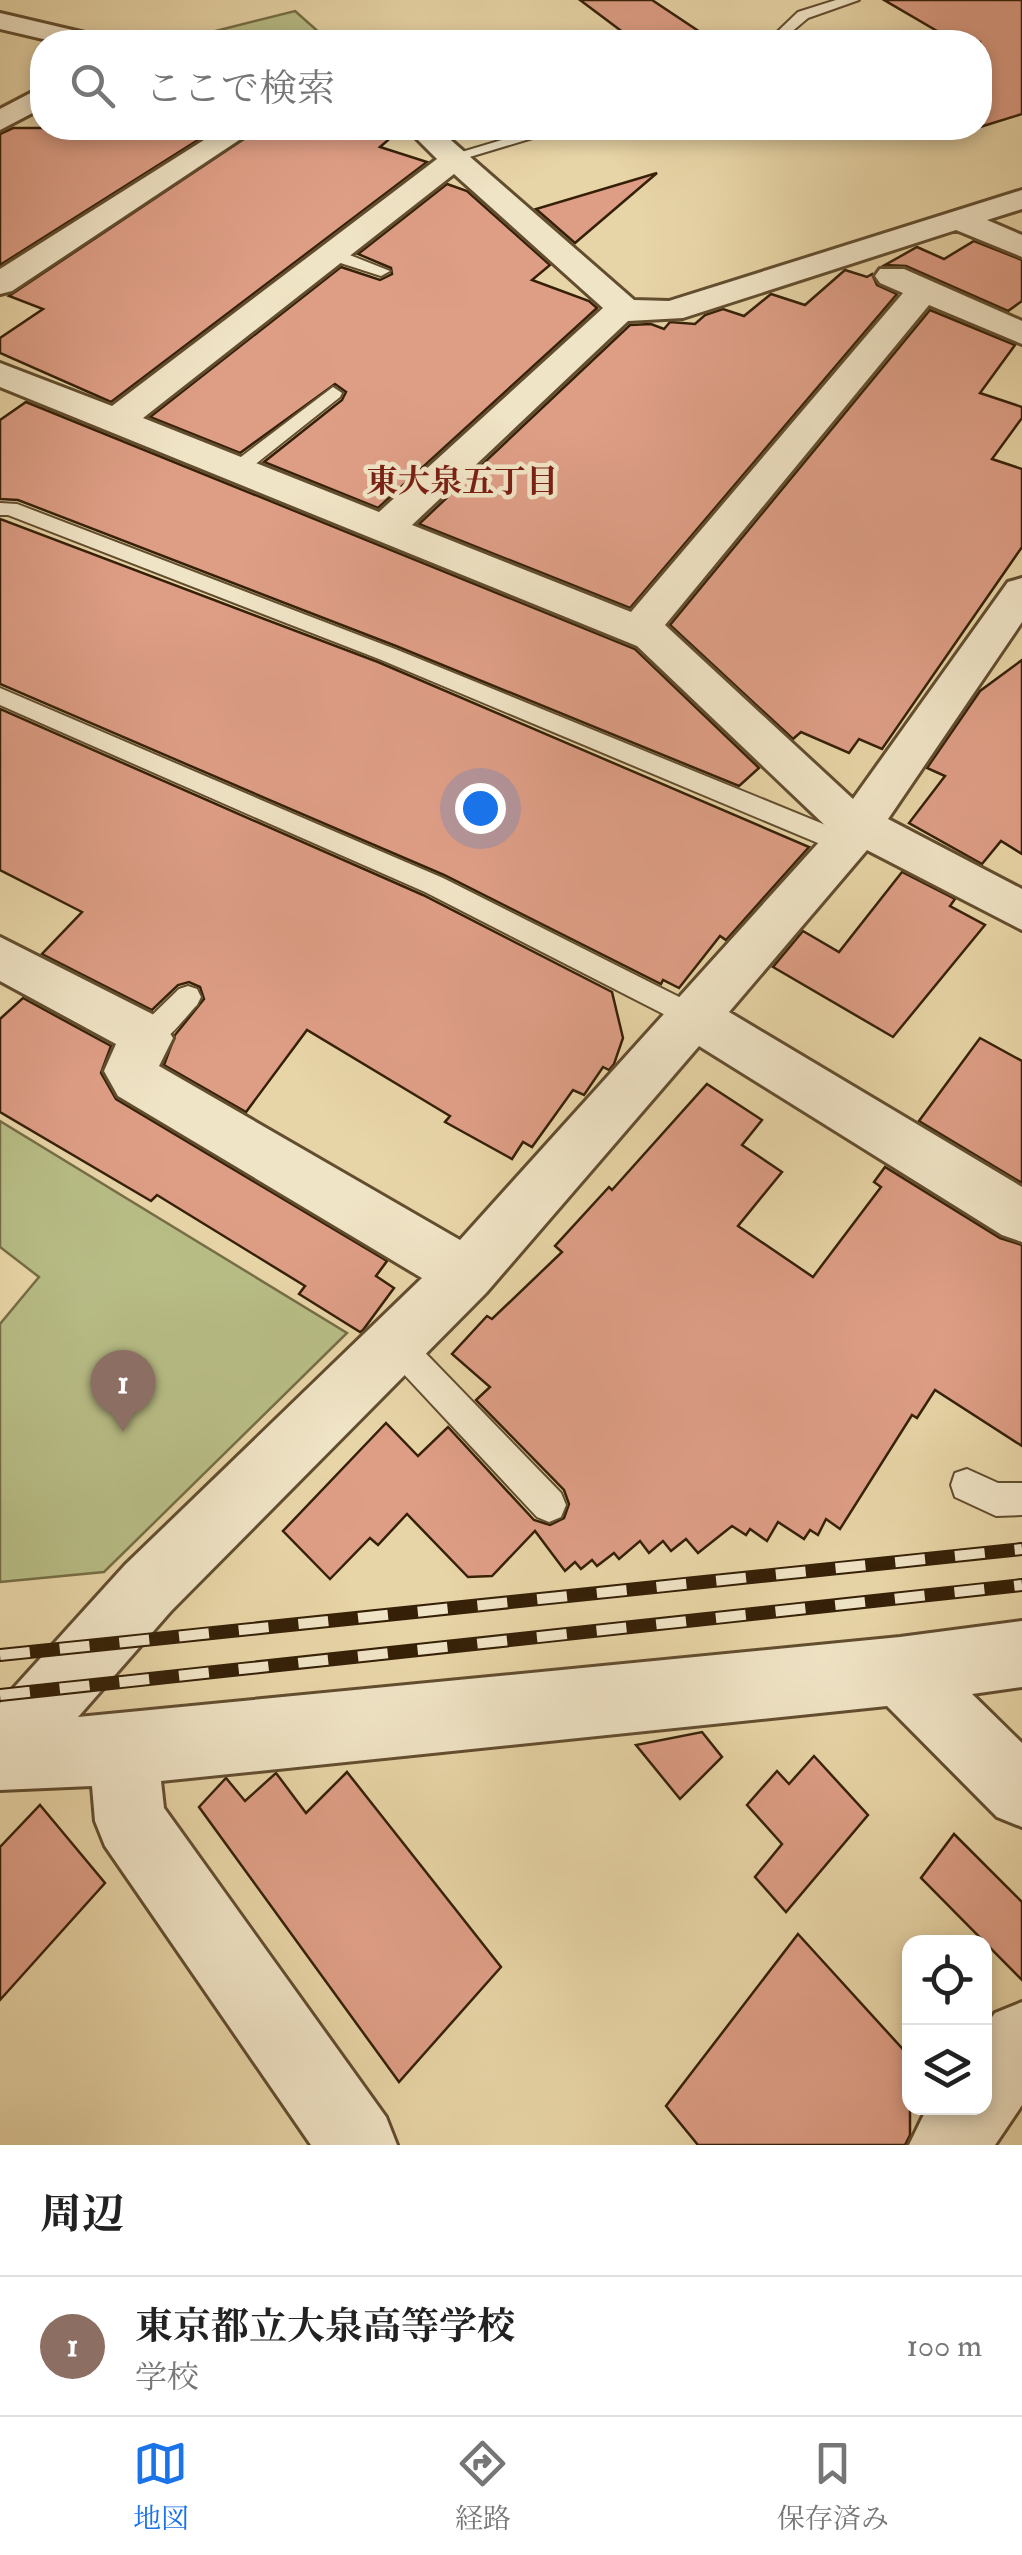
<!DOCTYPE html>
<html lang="ja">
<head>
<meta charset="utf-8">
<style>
	:root { --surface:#fff; --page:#f2f2f2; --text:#222; --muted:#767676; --line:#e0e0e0; --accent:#1a73e8 }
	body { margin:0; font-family:"IM FELL Double Pica","Noto Serif JP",serif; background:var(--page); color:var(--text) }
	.controls { position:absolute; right:30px; bottom:30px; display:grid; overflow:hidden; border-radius:20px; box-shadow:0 5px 15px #0003 }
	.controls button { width:90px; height:90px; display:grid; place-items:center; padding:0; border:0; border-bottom:2px solid var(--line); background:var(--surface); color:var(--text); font:50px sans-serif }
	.you { position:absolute; left:480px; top:808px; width:35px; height:35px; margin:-25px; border:8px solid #fff; border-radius:50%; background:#1a73e8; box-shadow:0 0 0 15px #1a73e833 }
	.badge { display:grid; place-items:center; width:65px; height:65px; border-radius:50%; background:var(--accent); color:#fff; font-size:32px; font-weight:700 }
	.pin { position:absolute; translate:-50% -82px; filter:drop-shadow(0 2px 5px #0008) }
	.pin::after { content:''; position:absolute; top:52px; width:35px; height:30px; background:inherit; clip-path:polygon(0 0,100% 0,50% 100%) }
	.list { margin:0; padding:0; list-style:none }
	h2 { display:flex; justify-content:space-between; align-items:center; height:130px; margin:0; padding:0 40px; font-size:42px }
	h2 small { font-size:32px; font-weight:400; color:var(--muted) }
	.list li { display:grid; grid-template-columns:65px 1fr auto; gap:30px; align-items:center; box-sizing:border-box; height:140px; padding:0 40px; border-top:2px solid var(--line) }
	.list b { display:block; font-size:38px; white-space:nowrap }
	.list p { margin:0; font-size:32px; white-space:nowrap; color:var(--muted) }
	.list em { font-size:32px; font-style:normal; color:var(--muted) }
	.icon { flex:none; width:55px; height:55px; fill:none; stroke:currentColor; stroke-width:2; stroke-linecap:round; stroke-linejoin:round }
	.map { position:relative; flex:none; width:1022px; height:2145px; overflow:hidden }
	.search { position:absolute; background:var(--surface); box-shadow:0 5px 15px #0003; left:30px; right:30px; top:30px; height:110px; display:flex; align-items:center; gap:25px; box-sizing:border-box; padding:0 35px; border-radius:40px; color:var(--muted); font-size:38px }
	.sheet { height:270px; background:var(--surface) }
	nav { display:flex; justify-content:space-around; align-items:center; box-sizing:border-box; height:140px; border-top:2px solid var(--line); background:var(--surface); font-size:28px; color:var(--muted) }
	nav a { display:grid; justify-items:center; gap:5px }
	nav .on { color:var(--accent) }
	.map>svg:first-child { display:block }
	.green { fill:#b8bd86; stroke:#766e46; stroke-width:2.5 }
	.building { fill:#de9e86; stroke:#352007; stroke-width:2.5 }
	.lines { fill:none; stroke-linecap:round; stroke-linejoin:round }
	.lane-casing { stroke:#624d2f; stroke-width:4 }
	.street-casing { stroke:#624d2f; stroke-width:6 }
	.lane { fill:#f0e4c6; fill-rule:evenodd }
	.street { fill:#f0e4c6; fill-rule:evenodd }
	.rail-casing { stroke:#352007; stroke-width:14 }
	.rail { stroke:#f0e4c6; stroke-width:10; stroke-dasharray:30; stroke-linecap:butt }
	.labels { text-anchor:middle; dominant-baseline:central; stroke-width:9; stroke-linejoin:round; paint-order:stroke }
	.far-neighbourhood-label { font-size:32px; font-weight:bold; fill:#7a1f14; stroke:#f0e4c6 }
</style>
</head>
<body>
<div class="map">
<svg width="1022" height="2145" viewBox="0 0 1022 2145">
	<rect width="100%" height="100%" fill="#e8d5a7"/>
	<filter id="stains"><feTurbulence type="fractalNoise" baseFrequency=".002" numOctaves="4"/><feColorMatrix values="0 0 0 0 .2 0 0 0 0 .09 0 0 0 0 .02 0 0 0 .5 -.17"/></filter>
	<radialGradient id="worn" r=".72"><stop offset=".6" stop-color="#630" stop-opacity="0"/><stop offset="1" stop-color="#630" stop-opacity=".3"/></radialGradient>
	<g class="green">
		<path d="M295 11 330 42H172Z"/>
		<path d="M0 1121 347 1333 104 1572 0 1582V1324L39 1277 0 1247Z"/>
	</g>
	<g class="building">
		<path d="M580 0H652L715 42H636Z"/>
		<path d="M884 0H1022V114L980 127V42H956Z"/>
		<path d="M13 128H217L0 265V134Z"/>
		<path d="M260 128H402L380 147 427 162 111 402 0 353V338L43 309 9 296Z"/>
		<path d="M657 173 575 243 536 209Z"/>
		<path d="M447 184 467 191 550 265 532 280 589 301 597 308 378 508 264 462 342 400 346 392 335 384 240 453 150 417 341 267 380 280 392 274 391 268 358 254Z"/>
		<path d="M974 241 1022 260V301L1008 311 906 266 885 265 917 247 944 259Z"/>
		<path d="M845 270 867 277 872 274 877 285 897 294 630 608 419 524 630 325 651 324 664 329 670 322 695 324 705 315 723 309 744 316 771 294 805 305Z"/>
		<path d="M930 310 1015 345 980 393 1022 407V418L992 459 1022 469V547L882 749 859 739 849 753 801 732 793 739 670 625Z"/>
		<path d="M26 402 635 649 759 768 739 786 396 646 18 500 0 499V420Z"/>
		<path d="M0 519 378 662 809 847 726 940 720 936 679 988 663 980 661 984 444 875 0 684Z"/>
		<path d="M1022 660V854L1001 841 982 864 909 823 945 776 927 768 980 691Z"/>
		<path d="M0 709 423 895 612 992 623 1038 614 1064 609 1070 603 1067 584 1095 573 1090 532 1147 523 1142 512 1159 445 1122 450 1116 307 1030 246 1112 164 1065 175 1035 204 999 200 987 189 982 178 985 152 1010 42 954 82 912 0 870Z"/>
		<path d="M902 872 955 899 950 906 985 925 893 1037 773 967 803 931 839 952Z"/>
		<path d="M23 998 111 1046 101 1073 116 1099 387 1261 376 1276 394 1288 363 1330 360 1332 299 1294 305 1286 157 1195 151 1201 0 1112V1019Z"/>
		<path d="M980 1038 1022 1061V1183L919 1121Z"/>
		<path d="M707 1084 762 1120 742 1145 782 1172 738 1226 813 1277 881 1187 874 1182 885 1167 1000 1238 1022 1245V1446L935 1390 917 1418 912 1415 840 1529 826 1519 818 1535 810 1530 804 1539 778 1522 767 1541 750 1529 746 1535 732 1526 698 1553 686 1539 671 1551 663 1541 649 1553 640 1541 619 1559 614 1553 597 1566 592 1560 581 1569 575 1562 565 1571 535 1531 492 1576 468 1577 407 1514 378 1545 370 1538 330 1579 283 1531 386 1423 418 1456 448 1427 534 1520 550 1525 564 1518 569 1504 564 1490 476 1400 490 1387 452 1354 487 1316 492 1319 562 1252 555 1246 609 1187 612 1190Z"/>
		<path d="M702 1732 722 1757 680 1799 636 1745Z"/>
		<path d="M814 1756 868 1815 786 1912 755 1877 782 1844 747 1805 777 1771 789 1784Z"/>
		<path d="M347 1772 501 1967 399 2082 199 1807 226 1778 245 1801 276 1773 306 1813Z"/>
		<path d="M40 1805 105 1883 0 2000V1847Z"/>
		<path d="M954 1834 1022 1902V1980L921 1878Z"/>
		<path d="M798 1934 910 2057V2135L905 2145H698L666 2106Z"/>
	</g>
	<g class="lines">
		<g class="lane-casing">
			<g id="lane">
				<path d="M836 0H859L808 18 789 34 795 42H781L775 34 798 12Z"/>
				<path d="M542 128H566L453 162 445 157Z"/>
				<path d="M325 250H337L390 271 381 276 325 258Z"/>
				<path d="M333 387 342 393 340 397 243 474H229V466Z"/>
				<path d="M0 503 17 504 395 649 855 837 858 844 855 851H837L379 659 8 515H0Z"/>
				<path d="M0 688 443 878 703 1009 707 1017 703 1025 694 1028 685 1025 425 892 0 705Z"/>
				<path d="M188 986 197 989 201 997 197 1005C182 1020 161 1054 137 1046L133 1038 137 1030 179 989Z"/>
				<path d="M396 1329 407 1334 561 1493 566 1505 561 1517 549 1522 537 1517 385 1354 381 1344 385 1334Z"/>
				<path d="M967 1469 998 1483H1022V1515L996 1516 955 1497 951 1485 955 1473Z"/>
			</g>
		</g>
		<g class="street-casing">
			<g id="street">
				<path d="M0 13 98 36 102 42H56L0 29Z"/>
				<path d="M42 87V108L0 130V109Z"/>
				<path d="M223 128H257L12 291 0 294V269Z"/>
				<path d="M406 128H437L634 300 669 301 1022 190V209L987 220 1022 235V257L956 230 683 318 628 321 412 525 631 612 903 293 880 283 875 276 880 269H904L1022 321V344L929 305 665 625 853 799 1008 582 1022 578V622L888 819 1022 889V930L867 850 729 1012 1022 1187V1242L1002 1235 699 1046 486 1293 171 1611 78 1717 900 1637 1022 1621V1687L972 1694 1022 1743V1827L997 1817 887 1706 161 1781 164 1808 386 2117 397 2145H311L105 1846 95 1821 92 1786 0 1790V1703L125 1565 422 1278 118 1096 104 1071 116 1044 0 981V937L160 1018 173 1038 159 1066 460 1240 830 830 637 646 0 387V363L112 406 437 159ZM454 174 603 308 379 512 143 418Z"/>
				<path d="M1022 2002V2105L995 2145H909L927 2108H984V2028L995 2013Z"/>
			</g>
		</g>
		<use href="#lane" class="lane"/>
		<use href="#street" class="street"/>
		<g class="rail-casing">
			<g id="rail">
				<path d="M0 1655 1022 1549"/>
				<path d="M0 1695 1022 1585"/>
			</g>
		</g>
		<use href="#rail" class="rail"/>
	</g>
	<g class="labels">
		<g class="far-neighbourhood-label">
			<text x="462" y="482">東大泉五丁目</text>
		</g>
	</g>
	<rect width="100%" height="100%" filter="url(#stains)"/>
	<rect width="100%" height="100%" fill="url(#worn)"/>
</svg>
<div class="controls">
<button><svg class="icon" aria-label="locate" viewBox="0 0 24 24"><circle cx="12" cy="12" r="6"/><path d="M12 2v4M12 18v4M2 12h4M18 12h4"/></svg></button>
<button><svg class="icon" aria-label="layers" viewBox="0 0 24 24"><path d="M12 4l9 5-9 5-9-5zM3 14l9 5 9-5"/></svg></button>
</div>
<div class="you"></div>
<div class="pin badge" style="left:123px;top:1432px;background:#8d6e63">1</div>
<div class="search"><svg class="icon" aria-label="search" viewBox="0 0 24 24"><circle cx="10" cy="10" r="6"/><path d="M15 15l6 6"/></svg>ここで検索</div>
</div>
<section class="sheet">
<h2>周辺<small></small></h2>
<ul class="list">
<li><span class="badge" style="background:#8d6e63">1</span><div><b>東京都立大泉高等学校</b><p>学校</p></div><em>100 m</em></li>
</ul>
</section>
<nav>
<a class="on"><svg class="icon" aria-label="map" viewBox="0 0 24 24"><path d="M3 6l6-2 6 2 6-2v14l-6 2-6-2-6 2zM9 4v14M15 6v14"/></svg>地図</a>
<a><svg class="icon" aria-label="directions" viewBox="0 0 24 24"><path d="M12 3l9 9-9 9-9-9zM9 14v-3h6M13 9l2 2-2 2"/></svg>経路</a>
<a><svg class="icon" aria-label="saved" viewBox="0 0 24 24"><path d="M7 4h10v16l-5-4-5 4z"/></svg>保存済み</a>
</nav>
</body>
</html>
